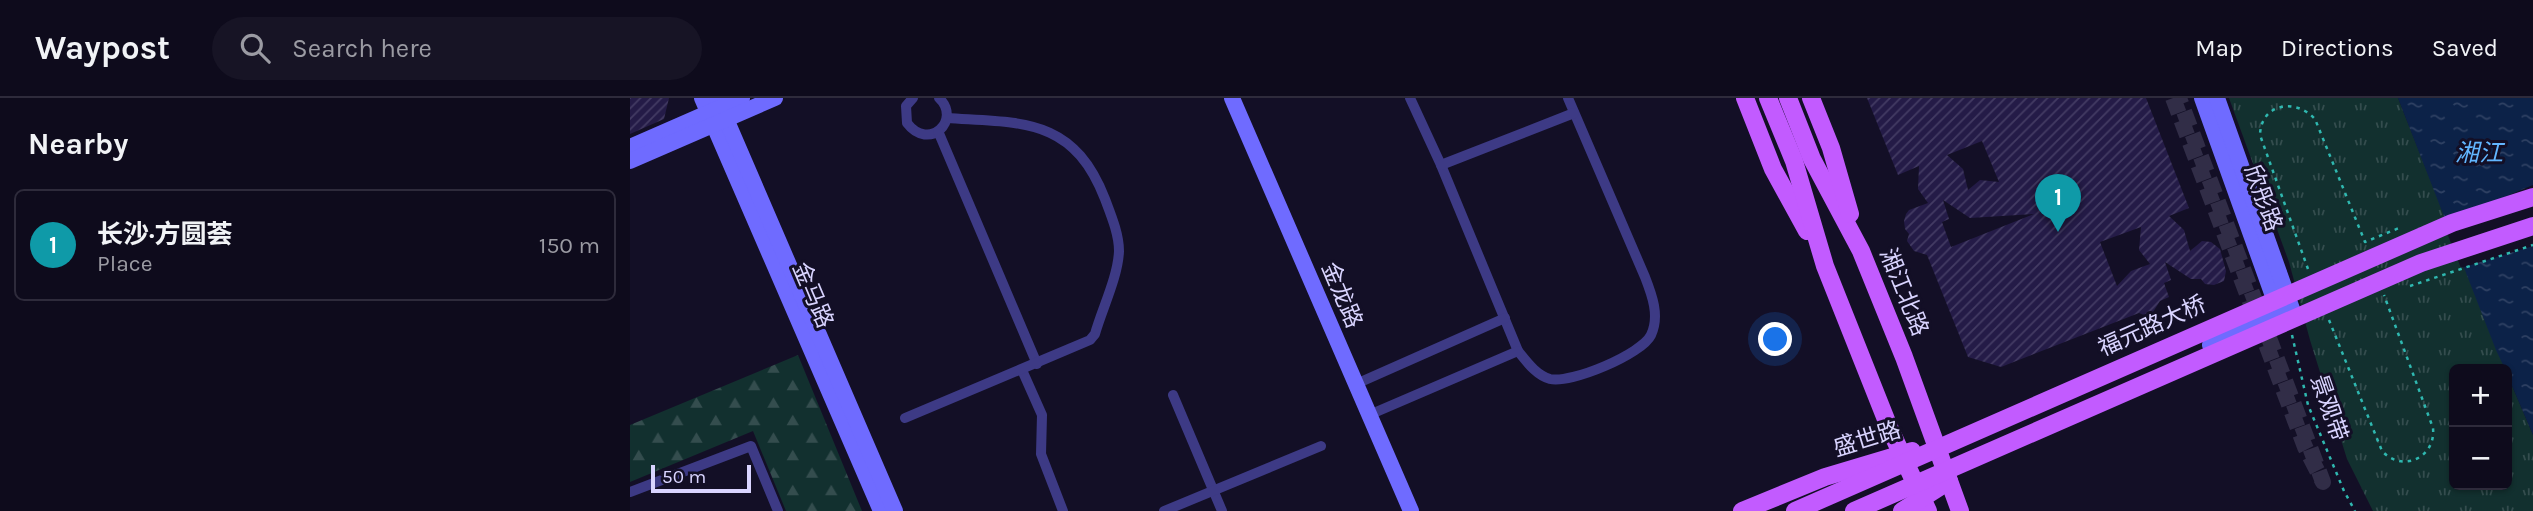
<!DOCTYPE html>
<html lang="en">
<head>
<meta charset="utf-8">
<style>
	:root { --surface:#0e0b1c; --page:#171425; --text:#f1f3f6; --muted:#9b9ba3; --line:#2e2b3b; --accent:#8c9099 }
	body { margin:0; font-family:Karla,"Noto Sans SC",sans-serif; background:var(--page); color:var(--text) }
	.controls { position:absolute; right:21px; bottom:21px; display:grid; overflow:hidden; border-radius:10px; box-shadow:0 2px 5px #0004 }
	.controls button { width:63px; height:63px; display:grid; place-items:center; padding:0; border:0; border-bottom:2px solid var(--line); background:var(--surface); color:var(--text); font:35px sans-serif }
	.scale { position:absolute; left:21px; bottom:18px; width:100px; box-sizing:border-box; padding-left:7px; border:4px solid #d9d4ff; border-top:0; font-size:19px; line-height:24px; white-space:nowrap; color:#d9d4ff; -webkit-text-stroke:5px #130f26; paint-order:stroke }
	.you { position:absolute; left:1146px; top:242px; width:24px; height:24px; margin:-18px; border:5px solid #fff; border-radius:50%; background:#1a73e8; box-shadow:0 0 0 10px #1a73e833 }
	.badge { display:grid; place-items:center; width:46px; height:46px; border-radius:50%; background:var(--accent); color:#fff; font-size:23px; font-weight:700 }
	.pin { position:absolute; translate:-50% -58px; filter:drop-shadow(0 2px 4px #0008) }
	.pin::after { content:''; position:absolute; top:37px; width:24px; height:21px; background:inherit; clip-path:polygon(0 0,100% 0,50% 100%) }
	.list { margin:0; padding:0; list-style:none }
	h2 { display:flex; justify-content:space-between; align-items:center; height:91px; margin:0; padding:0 28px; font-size:30px }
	h2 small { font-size:23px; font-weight:400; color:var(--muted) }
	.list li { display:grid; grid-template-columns:46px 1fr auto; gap:21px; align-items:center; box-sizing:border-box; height:112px; margin:0 14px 14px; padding:0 14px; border:2px solid var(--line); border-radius:10px }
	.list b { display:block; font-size:26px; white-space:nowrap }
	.list p { margin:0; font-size:23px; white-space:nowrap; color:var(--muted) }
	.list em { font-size:23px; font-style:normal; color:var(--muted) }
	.icon { flex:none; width:38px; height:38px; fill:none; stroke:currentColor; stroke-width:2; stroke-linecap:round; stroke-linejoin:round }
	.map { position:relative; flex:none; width:1903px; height:413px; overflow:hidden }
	header { display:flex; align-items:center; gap:42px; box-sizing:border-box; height:98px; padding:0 35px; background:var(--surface); border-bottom:2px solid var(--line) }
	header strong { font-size:33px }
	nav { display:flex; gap:38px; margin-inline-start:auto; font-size:24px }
	.search { width:490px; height:63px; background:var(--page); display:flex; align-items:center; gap:18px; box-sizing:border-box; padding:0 24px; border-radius:38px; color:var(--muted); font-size:26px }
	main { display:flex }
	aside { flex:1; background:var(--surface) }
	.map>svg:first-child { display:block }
	.forest { fill:url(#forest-firs) }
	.park { fill:url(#park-tufts) }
	.water { fill:url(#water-ripples) }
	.pier { fill:#130f26 }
	.building { fill:url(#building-hatch); fill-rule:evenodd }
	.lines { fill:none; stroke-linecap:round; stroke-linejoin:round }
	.secondary-tunnel { stroke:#312d47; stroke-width:16; stroke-dasharray:16 8; stroke-linecap:butt }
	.path { stroke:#2fb8b0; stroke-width:2.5; stroke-dasharray:3.5 5; stroke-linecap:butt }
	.street { stroke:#3d3a85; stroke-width:10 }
	.secondary { stroke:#6f6bff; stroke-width:16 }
	.primary { stroke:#c25bff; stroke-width:18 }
	.primary-bridge { stroke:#c25bff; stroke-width:18 }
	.labels { text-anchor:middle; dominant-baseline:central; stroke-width:6; stroke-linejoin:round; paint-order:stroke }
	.street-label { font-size:23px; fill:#d9d4ff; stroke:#130f26 }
	.water-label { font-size:24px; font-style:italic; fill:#62b6ff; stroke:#130f26 }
</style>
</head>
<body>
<header>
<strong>Waypost</strong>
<div class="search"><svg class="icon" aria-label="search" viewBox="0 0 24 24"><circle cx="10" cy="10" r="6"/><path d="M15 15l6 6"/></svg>Search here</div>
<nav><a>Map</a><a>Directions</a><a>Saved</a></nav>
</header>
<main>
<aside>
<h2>Nearby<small></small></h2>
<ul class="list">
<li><span class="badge" style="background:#0f9aa8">1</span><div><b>长沙·方圆荟</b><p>Place</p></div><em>150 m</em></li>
</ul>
</aside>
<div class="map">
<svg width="1903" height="413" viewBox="0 0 1903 413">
	<defs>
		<pattern id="forest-firs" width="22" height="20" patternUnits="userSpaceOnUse" patternTransform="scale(1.75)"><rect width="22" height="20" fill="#12302f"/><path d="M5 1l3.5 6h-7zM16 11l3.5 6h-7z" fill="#344d4e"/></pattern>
		<pattern id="park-tufts" width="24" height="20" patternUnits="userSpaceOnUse" patternTransform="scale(1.75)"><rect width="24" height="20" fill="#12302f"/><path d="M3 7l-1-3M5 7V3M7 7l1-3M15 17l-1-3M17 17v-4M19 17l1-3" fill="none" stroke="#344d4e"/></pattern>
		<pattern id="water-ripples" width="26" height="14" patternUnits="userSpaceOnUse" patternTransform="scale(1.75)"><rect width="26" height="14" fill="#0c2248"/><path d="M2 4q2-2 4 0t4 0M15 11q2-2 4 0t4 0" fill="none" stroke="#2f4163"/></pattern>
		<pattern id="building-hatch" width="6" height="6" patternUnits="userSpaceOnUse" patternTransform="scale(1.75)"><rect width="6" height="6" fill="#241b47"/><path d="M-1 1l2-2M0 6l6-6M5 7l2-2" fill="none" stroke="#433b63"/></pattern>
	</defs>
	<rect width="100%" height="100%" fill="#130f26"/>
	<path class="forest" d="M168 257 232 413H156L123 333 0 384V327Z"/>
	<path class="park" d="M1599 0H1768L1875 271H1824V387H1877V276L1903 337V413H1743L1717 361 1680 242 1659 164Z"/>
	<path class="water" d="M1768 0H1903V337L1877 276V271H1875L1866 252Z"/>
	<path class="pier" d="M1903 87V148L1831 170 1813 125Z"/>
	<g class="building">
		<path d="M0 0H39L34 21 0 36Z"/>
		<path d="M1237 0H1516L1559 110 1539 118 1554 132 1560 153 1572 143 1581 144 1590 151 1596 173 1594 183 1584 187 1575 186 1571 181H1561L1535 164 1541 182 1534 185 1539 199 1530 203 1523 214 1514 217 1509 215 1371 269 1338 259 1297 157 1284 153 1277 143 1279 136 1275 131 1274 123 1276 116 1279 112 1298 105 1288 91 1289 68 1268 77ZM1352 43 1369 84 1350 82 1338 92 1333 71 1317 57ZM1313 102 1340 120 1404 116 1321 149 1312 124 1319 121ZM1511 129 1509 152 1520 166 1501 173 1487 188 1470 144Z"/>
	</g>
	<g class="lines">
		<path class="secondary-tunnel" d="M1543 0 1675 349 1693 384 1549 0"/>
		<g class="path">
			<path d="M1678 171 1630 37C1631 5 1666 0 1685 21L1735 144 1769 130"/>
			<path d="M1780 188 1903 147"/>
			<path d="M1699 222 1752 353C1772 375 1806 360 1803 330L1754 197"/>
			<path d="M1662 237 1678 307 1714 393 1725 413"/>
		</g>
		<g class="street">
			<path d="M283 0 276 8 277 25C299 54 332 22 309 0"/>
			<path d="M780 0 811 67 888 253C897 264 906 277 920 281 941 286 1012 256 1021 237 1030 218 1022 197 1015 179L938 0"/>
			<path d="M308 33 407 266"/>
			<path d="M811 67 944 15"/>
			<path d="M392 272 412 317 411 356 433 413"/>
			<path d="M726 286 875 220"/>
			<path d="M543 297 592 413"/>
			<path d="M739 317 888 253"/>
			<path d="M275 320 460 242 465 236C472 211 488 179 489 153 489 136 481 117 475 101 443 19 392 25 317 20"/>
			<path d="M0 394 121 348 148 413"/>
			<path d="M534 413 691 348"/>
		</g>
		<g class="secondary">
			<path d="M72 0 251 413"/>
			<path d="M87 0 265 413"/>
			<path d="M602 0 781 413"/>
			<path d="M1572 0 1648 212"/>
			<path d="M0 49 112 0"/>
			<path d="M0 63 145 0"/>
			<path d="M1580 247 1662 211 1587 0"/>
		</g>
		<g class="primary">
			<path d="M1115 0 1143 71 1177 133"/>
			<path d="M1138 0 1164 63 1195 168 1259 329 1298 413"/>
			<path d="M1158 0 1182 61 1231 153 1274 259 1330 413"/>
			<path d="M1181 0 1201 50 1220 116"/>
			<path d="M1112 413 1195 379 1282 353"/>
			<path d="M1272 413 1319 383"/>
		</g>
		<g class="primary-bridge">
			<path d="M1165 413 1822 125 1903 99"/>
			<path d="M1224 413 1791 165 1903 128"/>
		</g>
	</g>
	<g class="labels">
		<g class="street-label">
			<text transform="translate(1633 100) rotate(70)">欣彤路</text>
			<text transform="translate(1274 194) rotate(68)">湘江北路</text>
			<text transform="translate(183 197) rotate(67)">金马路</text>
			<text transform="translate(712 197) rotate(67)">金龙路</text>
			<text transform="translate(1522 228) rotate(-24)">福元路大桥</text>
			<text transform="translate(1699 310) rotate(71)">景观带</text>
			<text transform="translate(1237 341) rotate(-17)">盛世路</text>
		</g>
		<g class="water-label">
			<text x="1849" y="55">湘江</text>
		</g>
	</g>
</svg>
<div class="controls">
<button>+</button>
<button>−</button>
</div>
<div class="scale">50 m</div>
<div class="you"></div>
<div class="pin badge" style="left:1428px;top:134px;background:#0f9aa8">1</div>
</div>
</main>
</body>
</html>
